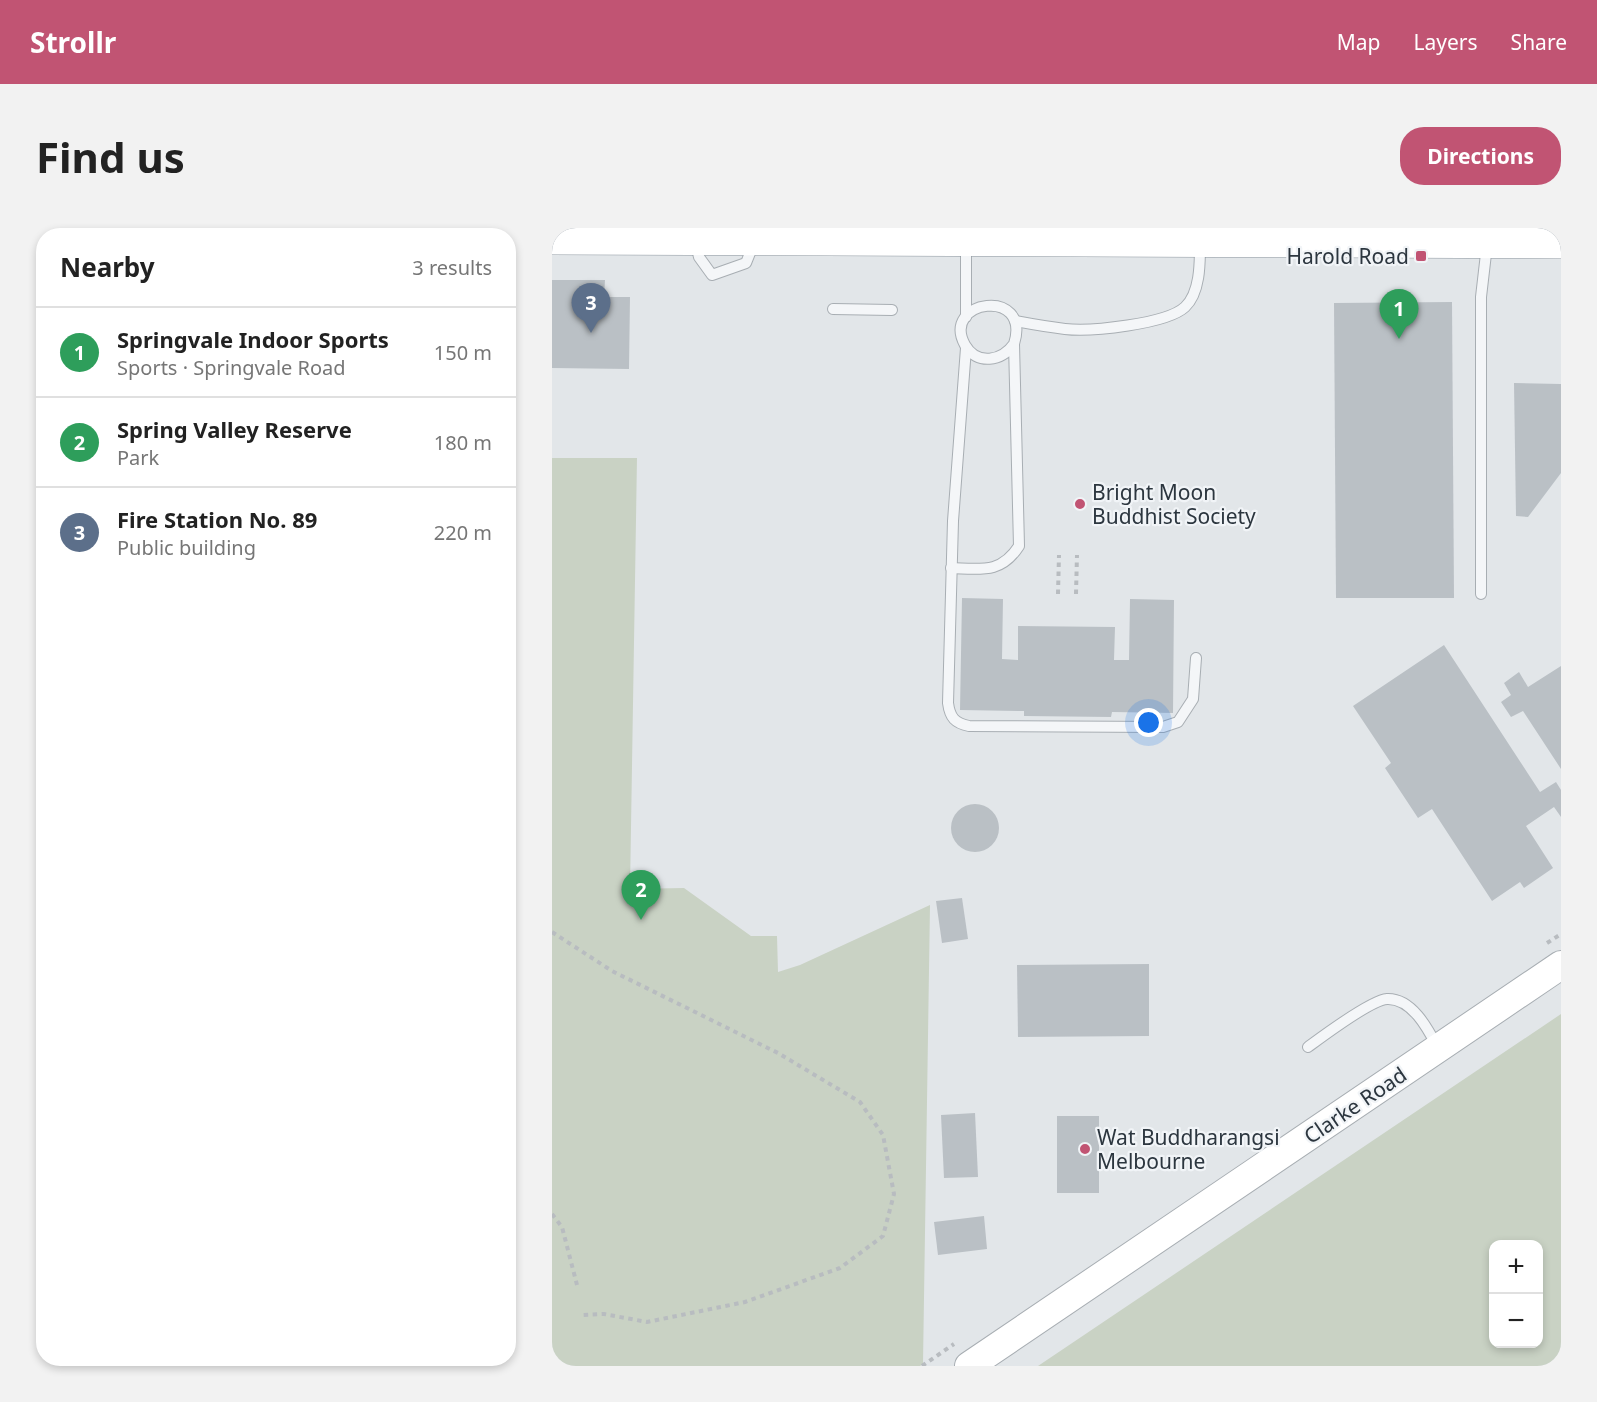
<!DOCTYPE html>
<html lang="en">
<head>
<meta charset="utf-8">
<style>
	:root { --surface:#fff; --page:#f2f2f2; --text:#222; --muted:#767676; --line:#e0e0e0; --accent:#c15473 }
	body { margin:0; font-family:"Noto Sans",sans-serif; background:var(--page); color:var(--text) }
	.controls { position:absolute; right:18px; bottom:18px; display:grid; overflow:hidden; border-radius:12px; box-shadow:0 3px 9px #0003 }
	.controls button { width:54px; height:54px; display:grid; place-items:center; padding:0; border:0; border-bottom:2px solid var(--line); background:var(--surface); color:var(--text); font:30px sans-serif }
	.you { position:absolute; left:597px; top:495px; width:21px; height:21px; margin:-15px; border:4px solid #fff; border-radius:50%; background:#1a73e8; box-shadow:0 0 0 9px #1a73e833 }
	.badge { display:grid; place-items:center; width:39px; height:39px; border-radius:50%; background:var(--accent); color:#fff; font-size:20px; font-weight:700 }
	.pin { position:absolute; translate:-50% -50px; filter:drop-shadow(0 2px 3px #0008) }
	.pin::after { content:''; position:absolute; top:32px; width:21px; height:18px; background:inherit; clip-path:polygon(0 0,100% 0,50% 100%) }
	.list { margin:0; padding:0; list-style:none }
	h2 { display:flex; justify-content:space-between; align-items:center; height:78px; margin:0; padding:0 24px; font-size:26px }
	h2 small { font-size:20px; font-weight:400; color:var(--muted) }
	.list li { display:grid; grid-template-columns:39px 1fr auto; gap:18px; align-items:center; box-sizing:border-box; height:90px; padding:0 24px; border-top:2px solid var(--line) }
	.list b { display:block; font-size:22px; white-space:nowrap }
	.list p { margin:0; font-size:20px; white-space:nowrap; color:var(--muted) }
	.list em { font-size:20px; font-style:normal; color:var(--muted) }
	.map { position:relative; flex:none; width:1009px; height:1138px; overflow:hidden; border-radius:24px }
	header { display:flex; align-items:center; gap:36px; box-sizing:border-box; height:84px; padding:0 30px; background:var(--accent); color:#fff }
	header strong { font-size:28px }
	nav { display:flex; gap:33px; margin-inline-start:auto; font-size:21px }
	.intro { display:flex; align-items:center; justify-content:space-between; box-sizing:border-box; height:144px; padding:0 36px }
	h1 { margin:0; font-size:42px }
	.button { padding:15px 27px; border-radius:24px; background:var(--accent); color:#fff; font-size:21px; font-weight:700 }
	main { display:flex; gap:36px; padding:0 36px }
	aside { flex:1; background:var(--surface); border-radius:24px; box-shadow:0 3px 9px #0003 }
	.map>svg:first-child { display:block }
	.green { fill:#c9d2c4; fill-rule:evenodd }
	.building { fill:#bac0c5 }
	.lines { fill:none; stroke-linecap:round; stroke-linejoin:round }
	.service-casing { stroke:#a8aeb3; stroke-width:12 }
	.secondary-casing { stroke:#a8aeb3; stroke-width:30 }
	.trunk-casing { stroke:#8b959e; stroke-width:34 }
	.path { stroke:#b8bcc0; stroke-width:4; stroke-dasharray:4.5 4.5; stroke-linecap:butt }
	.service { stroke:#f4f6f8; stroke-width:10 }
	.secondary { stroke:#fff; stroke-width:28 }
	.trunk { stroke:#fff; stroke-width:33 }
	.poi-dot { fill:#c15473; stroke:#f1f4f7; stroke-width:2 }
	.labels { text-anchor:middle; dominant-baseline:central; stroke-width:4.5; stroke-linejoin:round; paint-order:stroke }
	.poi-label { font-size:21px; fill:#2c363f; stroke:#f1f4f7; text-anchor:start }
	.street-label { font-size:21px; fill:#2c363f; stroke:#f1f4f7 }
</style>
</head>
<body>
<header>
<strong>Strollr</strong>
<nav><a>Map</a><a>Layers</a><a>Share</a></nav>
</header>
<div class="intro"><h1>Find us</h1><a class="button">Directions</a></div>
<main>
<aside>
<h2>Nearby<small>3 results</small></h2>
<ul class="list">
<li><span class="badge" style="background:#2e9e5b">1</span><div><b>Springvale Indoor Sports</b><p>Sports · Springvale Road</p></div><em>150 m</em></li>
<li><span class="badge" style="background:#2e9e5b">2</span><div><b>Spring Valley Reserve</b><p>Park</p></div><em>180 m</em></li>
<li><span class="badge" style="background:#5c6f8a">3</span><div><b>Fire Station No. 89</b><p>Public building</p></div><em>220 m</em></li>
</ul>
</aside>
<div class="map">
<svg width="1009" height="1138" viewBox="0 0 1009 1138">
	<rect width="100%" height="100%" fill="#e2e6e9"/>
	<g class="green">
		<path d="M0 230H85L78 661 132 660 199 708H225L226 744 248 737 378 677 371 1136 368 1138H0Z"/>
		<path d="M1009 786V1138H486ZM987 1016V1116H942V1016Z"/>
	</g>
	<g class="building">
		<path d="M0 52H53L52 69H78L77 141 0 140Z"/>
		<path d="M900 74 902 370H784L782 75Z"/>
		<path d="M962 155 1009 156V245L976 289 964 288Z"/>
		<path d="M410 370 451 371 450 431 466 432V398L563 399 562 432H577L578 371 622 372 621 485 560 484 559 489 472 488V483L408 482Z"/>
		<path d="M892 417 988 564 1004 554 1009 562V589L1002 579 974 598 1001 640 972 660 968 654 940 673 880 581 866 590 833 540 839 535 801 478Z"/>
		<path d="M1009 438V541L971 483 959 489 949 474 959 467 952 455 967 444 976 459Z"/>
		<circle cx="423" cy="600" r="24"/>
		<path d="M410 670 416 711 390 715 384 673Z"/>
		<path d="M597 736V808L466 809 465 737Z"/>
		<path d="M423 885 426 949 392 950 389 887Z"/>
		<rect x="505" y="888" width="42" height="77"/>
		<path d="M432 988 435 1021 386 1027 382 994Z"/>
	</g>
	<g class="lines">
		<g class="service-casing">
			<g id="service">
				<path d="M143 13 147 29 160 47 194 35 202 15"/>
				<path d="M281 81 340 82"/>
				<path d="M414 89V14"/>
				<path d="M463 93C479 96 496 99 513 101 538 104 615 96 633 79 648 65 648 36 648 17"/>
				<path d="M414 120 401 293 396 475C398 490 403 495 417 498L611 499 626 494 641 471 644 430"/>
				<path d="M399 340C429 341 449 346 467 318L462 116C480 58 388 72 413 117 425 138 450 133 462 116"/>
				<path d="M929 366V69L935 17"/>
				<path d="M756 819C771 808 819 772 835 771 860 770 876 801 886 820"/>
			</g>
		</g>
		<g class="secondary-casing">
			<path id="secondary" d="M417 1138 1009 737"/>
		</g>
		<g class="trunk-casing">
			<path id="trunk" d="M0 10 1009 14"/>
		</g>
		<g class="path">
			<path d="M506 366 507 327"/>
			<path d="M524 366 525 327"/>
			<path d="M0 704 60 743 226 825 308 874 331 907 342 966 331 1008 288 1040 193 1074 95 1094 52 1086 30 1087"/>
			<path d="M995 715 1009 706"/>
			<path d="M0 986 10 999 25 1057"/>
			<path d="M370 1138 402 1116"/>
		</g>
		<use href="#service" class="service"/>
		<use href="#secondary" class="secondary"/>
		<use href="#trunk" class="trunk"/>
	</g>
	<g class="poi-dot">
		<rect x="863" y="22" width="12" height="12" rx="3"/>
		<circle cx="528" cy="276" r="6"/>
		<circle cx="533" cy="921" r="6"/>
	</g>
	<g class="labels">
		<g class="poi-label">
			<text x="857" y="28" text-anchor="end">Harold Road</text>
			<text x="540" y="264">Bright Moon<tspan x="540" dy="24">Buddhist Society</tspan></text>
			<text x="545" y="909">Wat Buddharangsi<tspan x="545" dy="24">Melbourne</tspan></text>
		</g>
		<g class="street-label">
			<text transform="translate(803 877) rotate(-34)">Clarke Road</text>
		</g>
	</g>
</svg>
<div class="controls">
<button>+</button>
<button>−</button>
</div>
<div class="you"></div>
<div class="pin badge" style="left:847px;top:111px;background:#2e9e5b">1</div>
<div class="pin badge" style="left:89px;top:692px;background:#2e9e5b">2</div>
<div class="pin badge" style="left:39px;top:105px;background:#5c6f8a">3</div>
</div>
</main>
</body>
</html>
